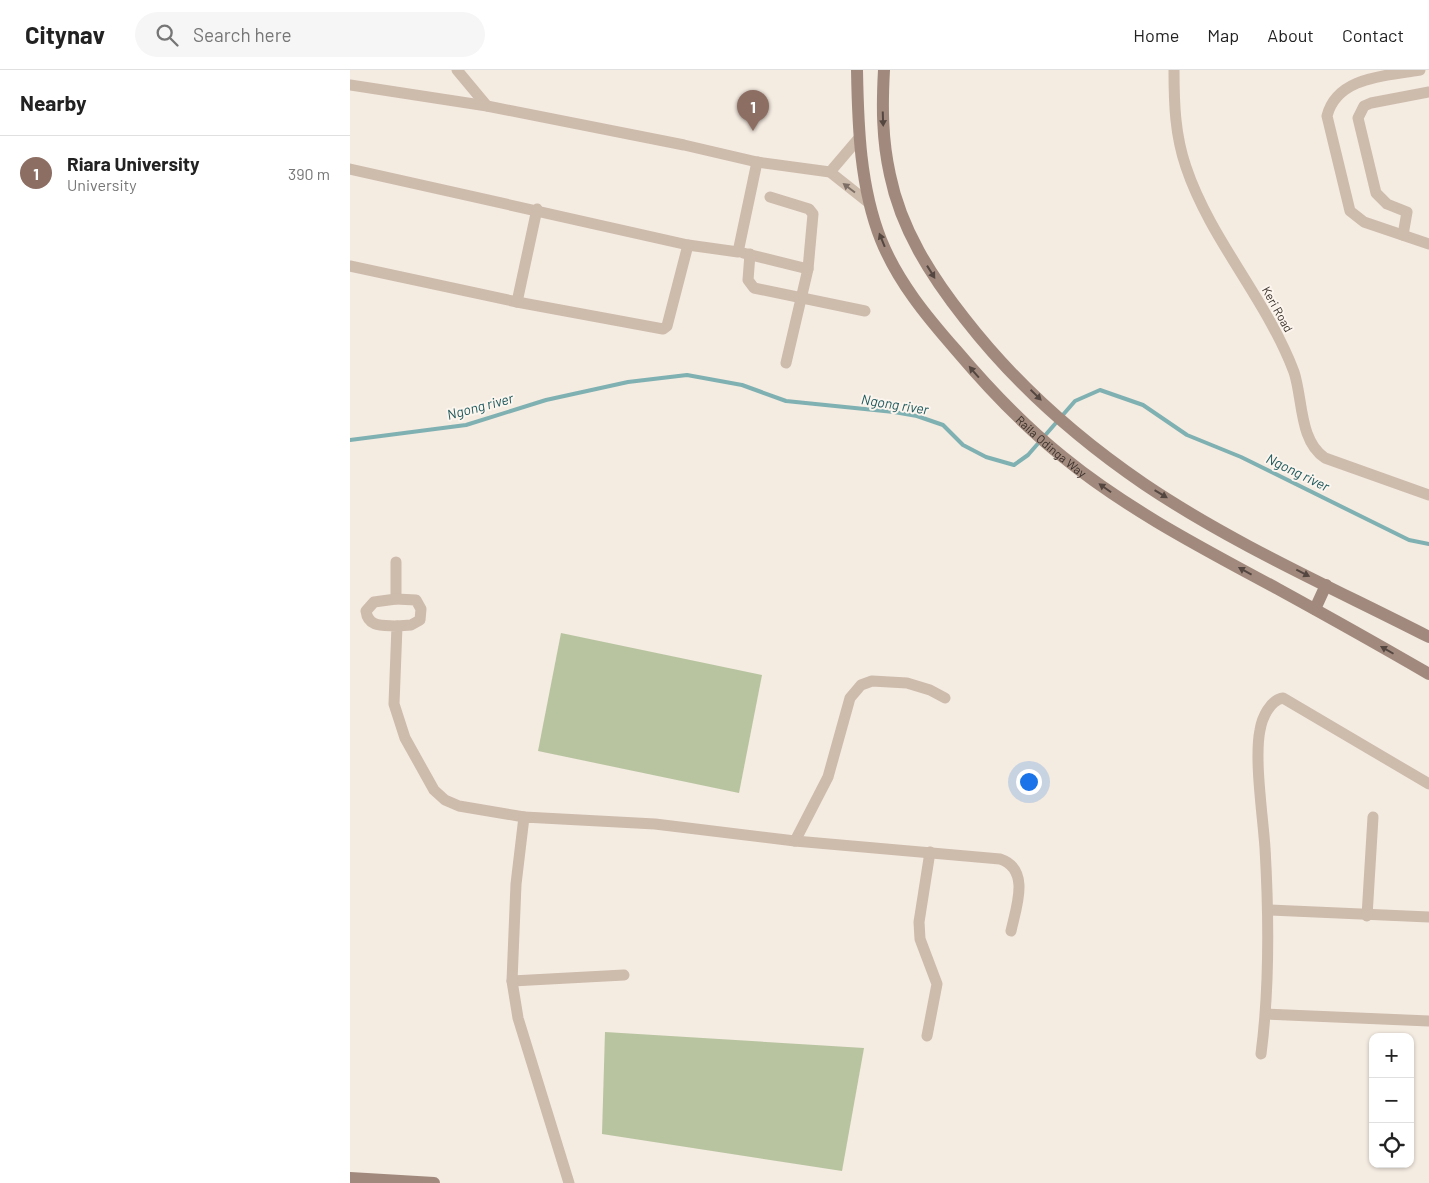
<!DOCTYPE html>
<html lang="en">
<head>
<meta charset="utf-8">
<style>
	:root { --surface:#fff; --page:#f6f6f6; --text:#222; --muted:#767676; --line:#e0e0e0; --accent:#1f5a5e }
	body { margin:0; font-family:Barlow,sans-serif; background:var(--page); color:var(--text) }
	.controls { position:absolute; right:15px; bottom:15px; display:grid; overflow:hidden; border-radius:10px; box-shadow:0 1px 4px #0004 }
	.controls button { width:45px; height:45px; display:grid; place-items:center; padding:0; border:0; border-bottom:1px solid var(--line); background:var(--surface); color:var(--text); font:25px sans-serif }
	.you { position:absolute; left:678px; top:711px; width:18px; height:18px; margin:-12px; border:4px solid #fff; border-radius:50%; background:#1a73e8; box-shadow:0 0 0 8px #1a73e833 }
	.badge { display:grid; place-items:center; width:32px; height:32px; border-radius:50%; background:var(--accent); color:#fff; font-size:16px; font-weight:700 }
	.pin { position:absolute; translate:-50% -41px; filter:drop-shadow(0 1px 2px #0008) }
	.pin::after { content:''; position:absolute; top:26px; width:18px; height:15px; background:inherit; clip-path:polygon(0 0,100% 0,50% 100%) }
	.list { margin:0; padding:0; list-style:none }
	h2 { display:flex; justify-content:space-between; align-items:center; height:65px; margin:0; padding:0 20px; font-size:21px }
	h2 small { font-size:16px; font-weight:400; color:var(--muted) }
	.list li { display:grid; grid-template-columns:32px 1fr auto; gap:15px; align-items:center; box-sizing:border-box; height:75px; padding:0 20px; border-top:1px solid var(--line) }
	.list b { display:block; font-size:19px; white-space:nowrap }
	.list p { margin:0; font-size:16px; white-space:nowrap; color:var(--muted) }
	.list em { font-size:16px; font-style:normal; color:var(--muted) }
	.icon { flex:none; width:28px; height:28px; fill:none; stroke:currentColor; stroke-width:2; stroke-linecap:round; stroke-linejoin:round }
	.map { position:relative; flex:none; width:1079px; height:1113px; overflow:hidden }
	header { display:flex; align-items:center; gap:30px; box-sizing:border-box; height:70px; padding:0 25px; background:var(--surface); border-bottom:1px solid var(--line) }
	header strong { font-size:24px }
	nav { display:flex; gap:28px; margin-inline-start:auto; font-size:18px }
	.search { width:350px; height:45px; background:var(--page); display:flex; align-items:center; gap:12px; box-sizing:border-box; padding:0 18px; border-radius:28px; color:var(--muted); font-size:19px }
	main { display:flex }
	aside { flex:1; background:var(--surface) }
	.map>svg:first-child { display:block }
	.green { fill:#b8c4a0 }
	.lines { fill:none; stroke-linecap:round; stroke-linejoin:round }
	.stream { stroke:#7fb0b2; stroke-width:4 }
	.street { stroke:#cdbbac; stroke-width:11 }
	.secondary { stroke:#a18a7d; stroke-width:12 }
	.oneway { fill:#544640 }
	.oneway2 { fill:#7d6f65 }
	.labels { text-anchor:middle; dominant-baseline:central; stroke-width:4; stroke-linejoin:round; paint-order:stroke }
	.street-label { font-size:12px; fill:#3b302b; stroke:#fbf5ee }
	.water-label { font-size:14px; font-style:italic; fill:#1f5a5e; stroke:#fbf5ee }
</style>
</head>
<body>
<header>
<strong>Citynav</strong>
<div class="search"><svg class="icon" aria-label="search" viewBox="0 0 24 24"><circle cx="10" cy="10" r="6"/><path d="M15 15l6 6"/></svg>Search here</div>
<nav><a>Home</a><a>Map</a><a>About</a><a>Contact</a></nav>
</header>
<main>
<aside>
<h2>Nearby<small></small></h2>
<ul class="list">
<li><span class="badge" style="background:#8d6e63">1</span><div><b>Riara University</b><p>University</p></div><em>390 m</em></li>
</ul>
</aside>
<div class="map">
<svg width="1079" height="1113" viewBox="0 0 1079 1113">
	<rect width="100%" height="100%" fill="#f4ebe1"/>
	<g class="green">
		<path d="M211 563 412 605 389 723 188 681Z"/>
		<path d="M255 962 514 978 492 1101 252 1064Z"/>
	</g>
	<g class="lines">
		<path class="stream" d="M0 370 116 355 196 330 278 312 337 305 392 315 436 331 544 342 567 346 593 355 613 375 636 387 664 395 678 385 725 331 750 320 793 335 837 365 891 387 1059 470 1079 474"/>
		<g class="street">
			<path d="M107 0 137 36"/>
			<path d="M824 0C824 34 825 65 836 97 860 169 917 230 944 302 953 329 949 371 975 388L1079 425"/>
			<path d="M1070 0C1037 6 987 6 977 46L1000 141 1014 152 1079 174"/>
			<path d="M0 15 137 36 334 75 407 92 480 102 519 133"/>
			<path d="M0 99 338 175 388 182 407 92"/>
			<path d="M480 102 509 68"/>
			<path d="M420 127 459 139 463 144 458 199 436 293"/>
			<path d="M1053 165 1057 142 1037 134 1026 123 1008 48 1014 36 1021 33 1079 22"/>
			<path d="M393 183 458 199"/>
			<path d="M400 184 398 210 404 218 515 241"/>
			<path d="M0 196 167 232 187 139"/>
			<path d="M167 232 313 259 317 256 338 175"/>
			<path d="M46 492V529L24 532 16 541C18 558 34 555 47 556L44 634 55 668 84 720 95 730 109 736 174 747"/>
			<path d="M46 529 66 530 71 539 70 550 61 555 47 556"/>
			<path d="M445 771 478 707 500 628 511 615 522 611 557 613 580 620 595 628"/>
			<path d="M918 840 1079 847"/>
			<path d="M1017 846 1023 747"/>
			<path d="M162 911 274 905"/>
			<path d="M916 944 1079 951"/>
			<path d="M577 966 587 914 570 869 569 852 580 782"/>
			<path d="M911 984C920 915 919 847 915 778 913 747 904 689 910 660 912 648 920 630 933 628L1079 714"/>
			<path d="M219 1113 168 948 162 911 166 814 174 747 305 754 445 771 650 789C681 799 666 838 661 861"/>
		</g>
		<g class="secondary">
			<path id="s1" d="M507 0C508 57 510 117 531 170 548 212 577 247 606 280 639 319 673 355 713 387 778 440 854 479 928 519 979 547 1029 575 1079 604"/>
			<path d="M534 0C532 36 532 69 540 105 551 159 581 206 615 249 664 312 728 369 794 414 883 474 983 518 1079 567"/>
			<path d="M965 539 976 515"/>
			<path d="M0 1108 84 1113"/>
		</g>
	</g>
	<defs><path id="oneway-solid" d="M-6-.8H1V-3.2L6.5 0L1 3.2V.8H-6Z" transform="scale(1.25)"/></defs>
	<g class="oneway">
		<use href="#oneway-solid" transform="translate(533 49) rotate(88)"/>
		<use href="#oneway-solid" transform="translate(532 170) rotate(-112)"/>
		<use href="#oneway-solid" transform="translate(581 202) rotate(58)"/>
		<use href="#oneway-solid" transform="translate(624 302) rotate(-131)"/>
		<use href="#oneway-solid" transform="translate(686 325) rotate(44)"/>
		<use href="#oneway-solid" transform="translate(755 418) rotate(-145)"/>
		<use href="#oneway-solid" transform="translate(811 424) rotate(31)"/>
		<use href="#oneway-solid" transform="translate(895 501) rotate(-151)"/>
		<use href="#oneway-solid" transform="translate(953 503) rotate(27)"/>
		<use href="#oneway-solid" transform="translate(1037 580) rotate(-150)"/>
	</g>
	<use class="oneway2" href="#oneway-solid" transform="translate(499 118) rotate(-143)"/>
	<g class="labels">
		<g class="street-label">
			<text transform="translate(928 239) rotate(61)">Keri Road</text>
			<text stroke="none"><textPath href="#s1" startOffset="442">Raila Odinga Way</textPath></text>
		</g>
		<g class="water-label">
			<text transform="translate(545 334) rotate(9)">Ngong river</text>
			<text transform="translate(130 336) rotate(-15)">Ngong river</text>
			<text transform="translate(948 402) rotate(26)">Ngong river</text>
		</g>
	</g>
</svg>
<div class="controls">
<button>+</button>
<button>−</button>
<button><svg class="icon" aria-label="locate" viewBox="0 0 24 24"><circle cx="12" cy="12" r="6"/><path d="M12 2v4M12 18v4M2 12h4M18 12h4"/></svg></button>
</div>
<div class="you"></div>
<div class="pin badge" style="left:403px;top:61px;background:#8d6e63">1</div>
</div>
</main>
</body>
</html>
